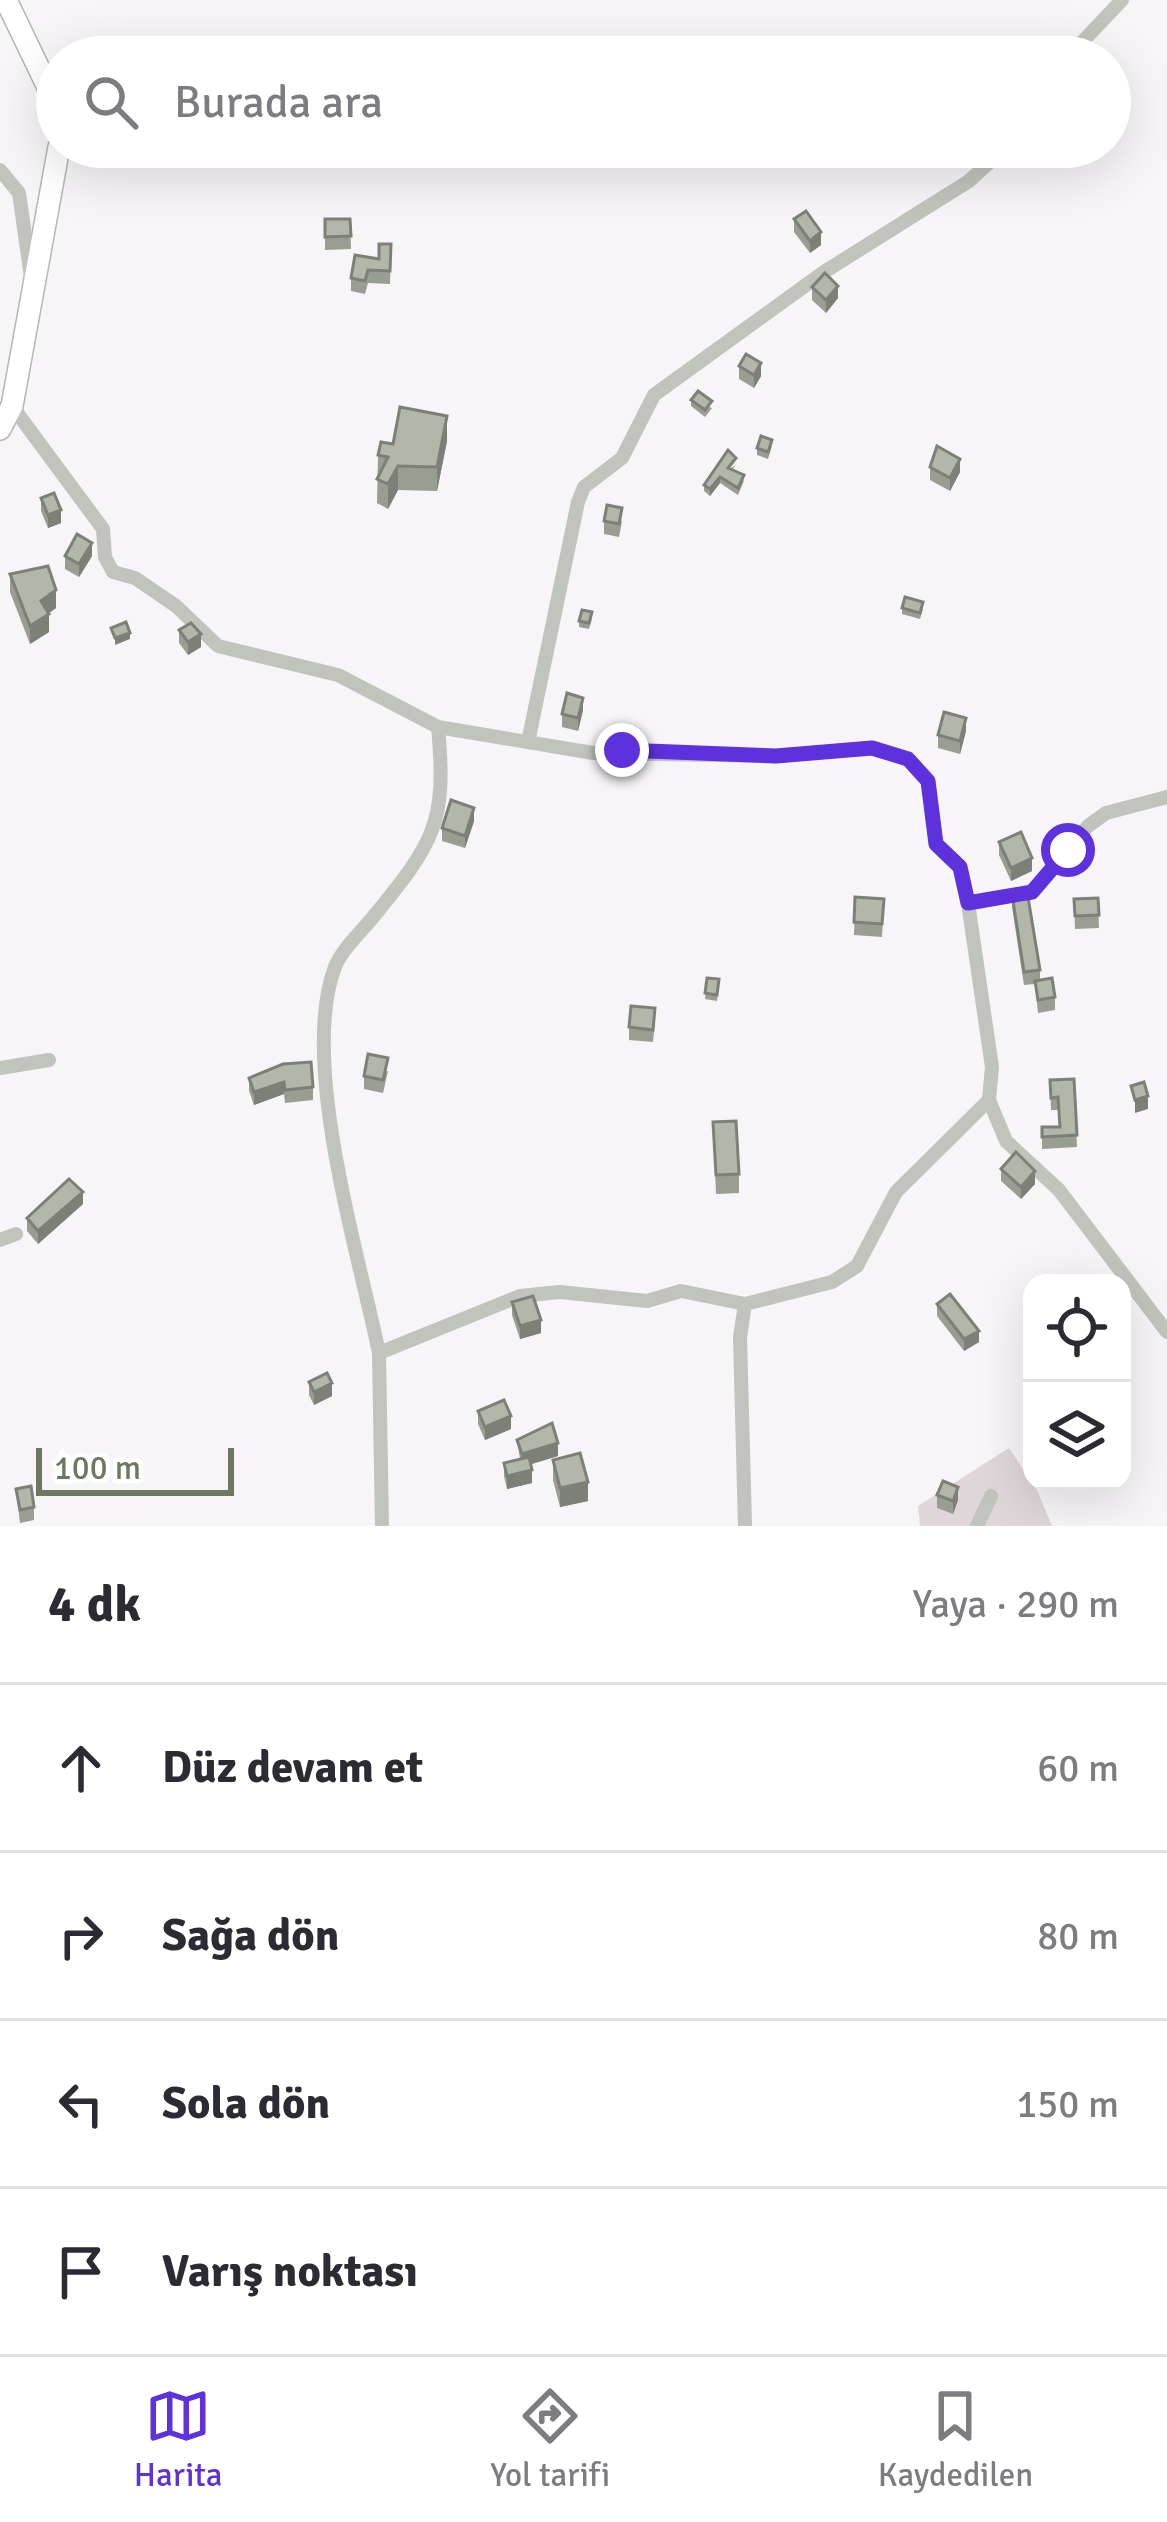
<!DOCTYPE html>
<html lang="tr">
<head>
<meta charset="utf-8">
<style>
	:root { --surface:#fff; --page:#f2f2f3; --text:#2b2b33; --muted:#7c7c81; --line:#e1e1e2; --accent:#5d31db }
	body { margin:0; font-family:Signika,sans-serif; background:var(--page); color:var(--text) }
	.controls { position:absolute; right:36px; bottom:36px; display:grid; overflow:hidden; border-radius:24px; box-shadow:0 12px 48px #0002 }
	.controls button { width:108px; height:108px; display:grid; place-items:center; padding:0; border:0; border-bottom:3px solid var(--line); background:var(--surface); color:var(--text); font:60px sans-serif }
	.scale { position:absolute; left:36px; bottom:30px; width:198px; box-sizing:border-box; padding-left:12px; border:6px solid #6d785f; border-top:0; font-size:33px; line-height:42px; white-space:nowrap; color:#6d785f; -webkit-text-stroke:9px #fff; paint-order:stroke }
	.stop { position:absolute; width:36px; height:36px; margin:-27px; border:9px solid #5d31db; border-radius:50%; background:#fff }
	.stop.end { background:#5d31db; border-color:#fff; box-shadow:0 3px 12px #0008 }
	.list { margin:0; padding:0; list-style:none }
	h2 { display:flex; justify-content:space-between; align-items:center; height:156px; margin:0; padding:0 48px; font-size:51px }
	h2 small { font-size:39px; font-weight:400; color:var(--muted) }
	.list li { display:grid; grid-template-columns:78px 1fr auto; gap:36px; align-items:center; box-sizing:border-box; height:168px; padding:0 48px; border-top:3px solid var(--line) }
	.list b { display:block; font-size:45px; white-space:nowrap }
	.list em { font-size:39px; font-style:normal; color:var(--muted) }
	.icon { flex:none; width:66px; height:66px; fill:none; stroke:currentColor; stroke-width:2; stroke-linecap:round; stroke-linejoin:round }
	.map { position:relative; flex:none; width:1167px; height:1526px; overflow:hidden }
	.search { position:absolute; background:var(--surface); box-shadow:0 12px 48px #0002; left:36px; right:36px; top:36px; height:132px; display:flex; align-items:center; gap:30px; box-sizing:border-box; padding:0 42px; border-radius:66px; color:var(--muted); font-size:45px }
	.sheet { height:828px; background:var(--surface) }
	nav { display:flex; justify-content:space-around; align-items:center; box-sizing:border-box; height:168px; border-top:3px solid var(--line); background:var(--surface); font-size:33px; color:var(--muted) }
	nav a { display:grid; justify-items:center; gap:6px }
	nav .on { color:var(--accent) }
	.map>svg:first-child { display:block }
	.green { fill:#ded6d9 }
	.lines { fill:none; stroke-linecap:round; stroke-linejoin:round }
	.secondary-casing { stroke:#b4b9af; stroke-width:24 }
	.street { stroke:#c0c4bc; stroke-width:14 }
	.secondary { stroke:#fff; stroke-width:21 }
	.wall { fill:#999d92 }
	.shaded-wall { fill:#7d8077 }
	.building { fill:#b2b7aa; stroke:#7d8077; stroke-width:3 }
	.route { stroke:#5d31db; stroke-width:15 }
</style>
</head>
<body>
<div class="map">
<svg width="1167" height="1526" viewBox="0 0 1167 1526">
	<rect width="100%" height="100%" fill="#f7f5f7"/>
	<path class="green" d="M1009 1448 1037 1490 1052 1526H920L918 1506Z"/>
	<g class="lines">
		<g class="secondary-casing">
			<g id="secondary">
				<path d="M6 0 57 106"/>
				<path d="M0 429 12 406 59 147"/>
			</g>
		</g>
		<g class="street">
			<path d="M1068 57 1122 0"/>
			<path d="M0 170 19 193 31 277"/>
			<path d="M12 406 103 529 105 557 113 572 135 578 176 606 218 646 338 675 438 727 593 753 775 756 871 748 908 759 928 781 936 844 960 867 968 903"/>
			<path d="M438 727C447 824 434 842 374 916 362 931 342 949 335 967 299 1061 359 1254 379 1353L520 1296 560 1292 647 1301 681 1291 745 1304"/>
			<path d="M528 742 578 502 584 487 622 458 654 395 824 272 969 181 1006 147"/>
			<path d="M0 1068 49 1060"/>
			<path d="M989 1100 1006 1141 1059 1190 1167 1332"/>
			<path d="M0 1240 16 1234"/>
			<path d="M379 1353 382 1526"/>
			<path d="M745 1526 740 1337 745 1304 832 1282 857 1266 896 1192 989 1100 992 1067 968 903 1032 892 1088 826 1106 813 1167 797"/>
			<path d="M977 1526 991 1496"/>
		</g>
		<use href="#secondary" class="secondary"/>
	</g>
	<g class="wall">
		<path d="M325 219H350L351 249 325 250Z"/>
		<path d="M794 219 821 245 810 253 794 232Z"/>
		<path d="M391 244 390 284 368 283 365 294 351 291V278L379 259Z"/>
		<path d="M812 287 838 298 826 313 812 300Z"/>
		<path d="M739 366 761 376 754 388 739 379Z"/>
		<path d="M691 400 712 408 705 417 691 406Z"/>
		<path d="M447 441 437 491 398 490 388 509 377 503 378 455 393 444Z"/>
		<path d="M772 446 768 459 757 455V448Z"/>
		<path d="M736 465 732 470 744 481 738 495 720 483 710 496 704 491V485Z"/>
		<path d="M930 467 960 472 950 491 930 480Z"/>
		<path d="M41 498 61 523 48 528 41 511Z"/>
		<path d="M604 521H622L619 537 604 534Z"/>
		<path d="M65 556H92L79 577 65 569Z"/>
		<path d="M10 574 56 608 49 613V632L30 644 10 592Z"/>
		<path d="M902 608 923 609 920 619 902 614Z"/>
		<path d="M592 619 589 629 579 627V621Z"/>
		<path d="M179 630 201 647 188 655 179 643Z"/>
		<path d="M583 710 578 731 562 727V714Z"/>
		<path d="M966 731 960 754 938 748V735Z"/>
		<path d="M474 821 465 848 442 841V828Z"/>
		<path d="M999 842 1032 871 1011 881 999 855Z"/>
		<path d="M1012 894 1040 970V980L1055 997V1010L1038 1013 1035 984 1024 985 1012 907Z"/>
		<path d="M855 897 884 899 882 937 854 935Z"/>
		<path d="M1098 898 1099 928 1075 929 1074 899Z"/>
		<path d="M707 978 719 979 717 1001 705 999Z"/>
		<path d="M655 1021 653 1042 629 1040V1027Z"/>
		<path d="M388 1071 383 1093 364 1089V1076Z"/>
		<path d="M249 1078 313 1087V1100L285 1103 284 1094 254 1105 249 1091Z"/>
		<path d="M1074 1079 1077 1147 1042 1149V1127H1059L1058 1110H1051L1050 1080Z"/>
		<path d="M713 1122 739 1174V1193L716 1194Z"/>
		<path d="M1001 1169 1035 1184 1021 1199 1001 1181Z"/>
		<path d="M83 1204 38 1244 27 1231V1218Z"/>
		<path d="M512 1302 541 1333 520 1339 512 1315Z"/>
		<path d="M937 1304 979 1342 964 1351 937 1316Z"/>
		<path d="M309 1382 332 1396 314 1405 309 1395Z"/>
		<path d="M478 1411 511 1429 485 1440 478 1424Z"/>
		<path d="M517 1440 558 1456 531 1464 532 1483 507 1489 504 1476V1463L520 1459Z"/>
		<path d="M553 1460 588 1501 560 1507 553 1480Z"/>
		<path d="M16 1489 34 1507V1520L20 1523Z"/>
		<path d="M937 1495 958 1500 953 1514 937 1508Z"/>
	</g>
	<g class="shaded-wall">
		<path d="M821 232V245L810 253V241Z"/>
		<path d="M838 286V298L826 313V300Z"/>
		<path d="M761 363V376L754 388V375Z"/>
		<path d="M447 416V441L437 491V467Z"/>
		<path d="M960 459V472L950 491V478Z"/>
		<path d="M398 466V490L388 509V484Z"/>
		<path d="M720 477V483L710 496V489Z"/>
		<path d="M61 510V523L48 528V515Z"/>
		<path d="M92 543V556L79 577V564Z"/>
		<path d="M56 590V608L41 619V601Z"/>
		<path d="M49 614V632L30 644V626Z"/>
		<path d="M130 633V639L115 645V638Z"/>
		<path d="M201 634V647L188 655V642Z"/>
		<path d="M583 698V710L578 731V718Z"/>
		<path d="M966 718V731L960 754V741Z"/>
		<path d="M474 808V821L465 848V836Z"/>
		<path d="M1032 858V871L1011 881V868Z"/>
		<path d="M284 1082V1094L254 1105V1092Z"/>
		<path d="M1148 1096V1109L1135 1113V1100Z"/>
		<path d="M1035 1171V1184L1021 1199V1187Z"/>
		<path d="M83 1192V1204L38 1244V1231Z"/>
		<path d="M541 1320V1333L520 1339V1326Z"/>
		<path d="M979 1331V1342L964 1351V1339Z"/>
		<path d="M332 1383V1396L314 1405V1392Z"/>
		<path d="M511 1416V1429L485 1440V1427Z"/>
		<path d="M558 1443V1456L522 1467V1454Z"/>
		<path d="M532 1470V1483L507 1489V1476Z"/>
		<path d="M588 1482V1501L560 1507V1488Z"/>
		<path d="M958 1487V1500L953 1514V1501Z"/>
	</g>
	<g class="building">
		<path d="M806 211 821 232 810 241 794 219Z"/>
		<path d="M325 219H350L351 236 325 237Z"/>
		<path d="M379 244H391L390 271 368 270 365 281 351 278 355 255 379 259Z"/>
		<path d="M825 273 838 286 826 300 812 287Z"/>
		<path d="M746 354 761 363 754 375 739 366Z"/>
		<path d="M698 391 712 401 705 410 691 400Z"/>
		<path d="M400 407 447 416 437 467 398 466 388 484 377 479 388 457 378 455 381 442 393 444Z"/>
		<path d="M761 436 772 440 768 452 757 448Z"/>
		<path d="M937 446 960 459 950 478 930 467Z"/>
		<path d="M728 450 736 458 728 468 744 475 738 488 720 477 710 489 704 485Z"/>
		<path d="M54 493 61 510 48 515 41 498Z"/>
		<path d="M607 505 622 508 619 524 604 521Z"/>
		<path d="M77 534 92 543 79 564 65 556Z"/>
		<path d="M48 566 56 590 41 601 49 614 30 626 10 574Z"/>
		<path d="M905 597 923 602 920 613 902 608Z"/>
		<path d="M582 610 592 612 589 623 579 621Z"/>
		<path d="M126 622 130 633 115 638 111 628Z"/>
		<path d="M191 623 201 634 188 642 179 630Z"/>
		<path d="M567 693 583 698 578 718 562 714Z"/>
		<path d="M944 712 966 718 960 741 938 735Z"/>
		<path d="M451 800 474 808 465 836 442 828Z"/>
		<path d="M1021 832 1032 858 1011 868 999 842Z"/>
		<path d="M1027 891 1040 970 1024 972 1012 894Z"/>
		<path d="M855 897 884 899 882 924 854 922Z"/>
		<path d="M1098 898 1099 915 1075 916 1074 899Z"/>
		<path d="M707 978 719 979 717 995 705 993Z"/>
		<path d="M1052 978 1055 997 1038 1000 1035 981Z"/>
		<path d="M631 1006 655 1008 653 1030 629 1027Z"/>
		<path d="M368 1054 388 1058 383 1080 364 1076Z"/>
		<path d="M311 1062 313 1087 285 1090 284 1082 254 1092 249 1078 283 1064Z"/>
		<path d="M1074 1079 1077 1135 1042 1137V1127H1060L1058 1097 1051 1098 1050 1080Z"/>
		<path d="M1144 1082 1148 1096 1135 1100 1131 1086Z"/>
		<path d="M736 1121 739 1174 716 1175 713 1122Z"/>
		<path d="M1016 1152 1035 1171 1021 1187 1001 1169Z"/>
		<path d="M69 1179 83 1192 38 1231 27 1218Z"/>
		<path d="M950 1294 979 1331 964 1339 937 1304Z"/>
		<path d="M533 1296 541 1320 520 1326 512 1302Z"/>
		<path d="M327 1373 332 1383 314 1392 309 1382Z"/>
		<path d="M504 1400 511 1416 485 1427 478 1411Z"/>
		<path d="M552 1423 558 1443 522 1454 517 1440Z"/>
		<path d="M580 1453 588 1482 560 1488 553 1460Z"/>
		<path d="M529 1457 532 1470 507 1476 504 1463Z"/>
		<path d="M943 1481 958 1487 953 1501 937 1495Z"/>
		<path d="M31 1486 34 1507 20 1510 16 1489Z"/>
	</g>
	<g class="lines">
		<path class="route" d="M622 750 776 756 872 748 908 759 928 781 936 844 960 867 968 903 1032 892 1068 850"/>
	</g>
</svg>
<div class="controls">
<button><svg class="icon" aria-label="locate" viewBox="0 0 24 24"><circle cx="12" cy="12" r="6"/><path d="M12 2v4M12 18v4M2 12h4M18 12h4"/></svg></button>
<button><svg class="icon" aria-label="layers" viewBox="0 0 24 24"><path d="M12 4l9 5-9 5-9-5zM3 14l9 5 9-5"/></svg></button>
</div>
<div class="scale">100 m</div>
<div class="stop" style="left:1068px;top:850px"></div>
<div class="stop end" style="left:622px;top:750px"></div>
<div class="search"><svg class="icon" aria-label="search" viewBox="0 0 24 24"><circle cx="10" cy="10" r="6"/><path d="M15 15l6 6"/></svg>Burada ara</div>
</div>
<section class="sheet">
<h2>4 dk<small>Yaya · 290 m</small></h2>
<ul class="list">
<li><svg class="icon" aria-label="ahead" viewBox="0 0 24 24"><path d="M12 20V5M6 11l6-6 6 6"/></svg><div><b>Düz devam et</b></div><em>60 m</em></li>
<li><svg class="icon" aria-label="right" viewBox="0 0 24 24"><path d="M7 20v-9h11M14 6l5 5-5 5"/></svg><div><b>Sağa dön</b></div><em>80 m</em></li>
<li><svg class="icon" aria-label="left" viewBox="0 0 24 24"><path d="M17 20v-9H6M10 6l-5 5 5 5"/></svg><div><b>Sola dön</b></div><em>150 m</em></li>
<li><svg class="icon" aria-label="arrive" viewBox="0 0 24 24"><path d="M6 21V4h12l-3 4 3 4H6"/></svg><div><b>Varış noktası</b></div></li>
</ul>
</section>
<nav>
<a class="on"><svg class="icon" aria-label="map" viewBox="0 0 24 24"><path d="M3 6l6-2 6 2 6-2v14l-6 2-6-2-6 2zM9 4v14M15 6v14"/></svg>Harita</a>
<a><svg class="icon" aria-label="directions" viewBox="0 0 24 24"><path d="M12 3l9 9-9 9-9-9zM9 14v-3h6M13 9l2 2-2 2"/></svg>Yol tarifi</a>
<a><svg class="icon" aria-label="saved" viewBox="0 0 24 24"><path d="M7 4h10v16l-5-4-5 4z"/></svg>Kaydedilen</a>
</nav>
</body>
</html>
